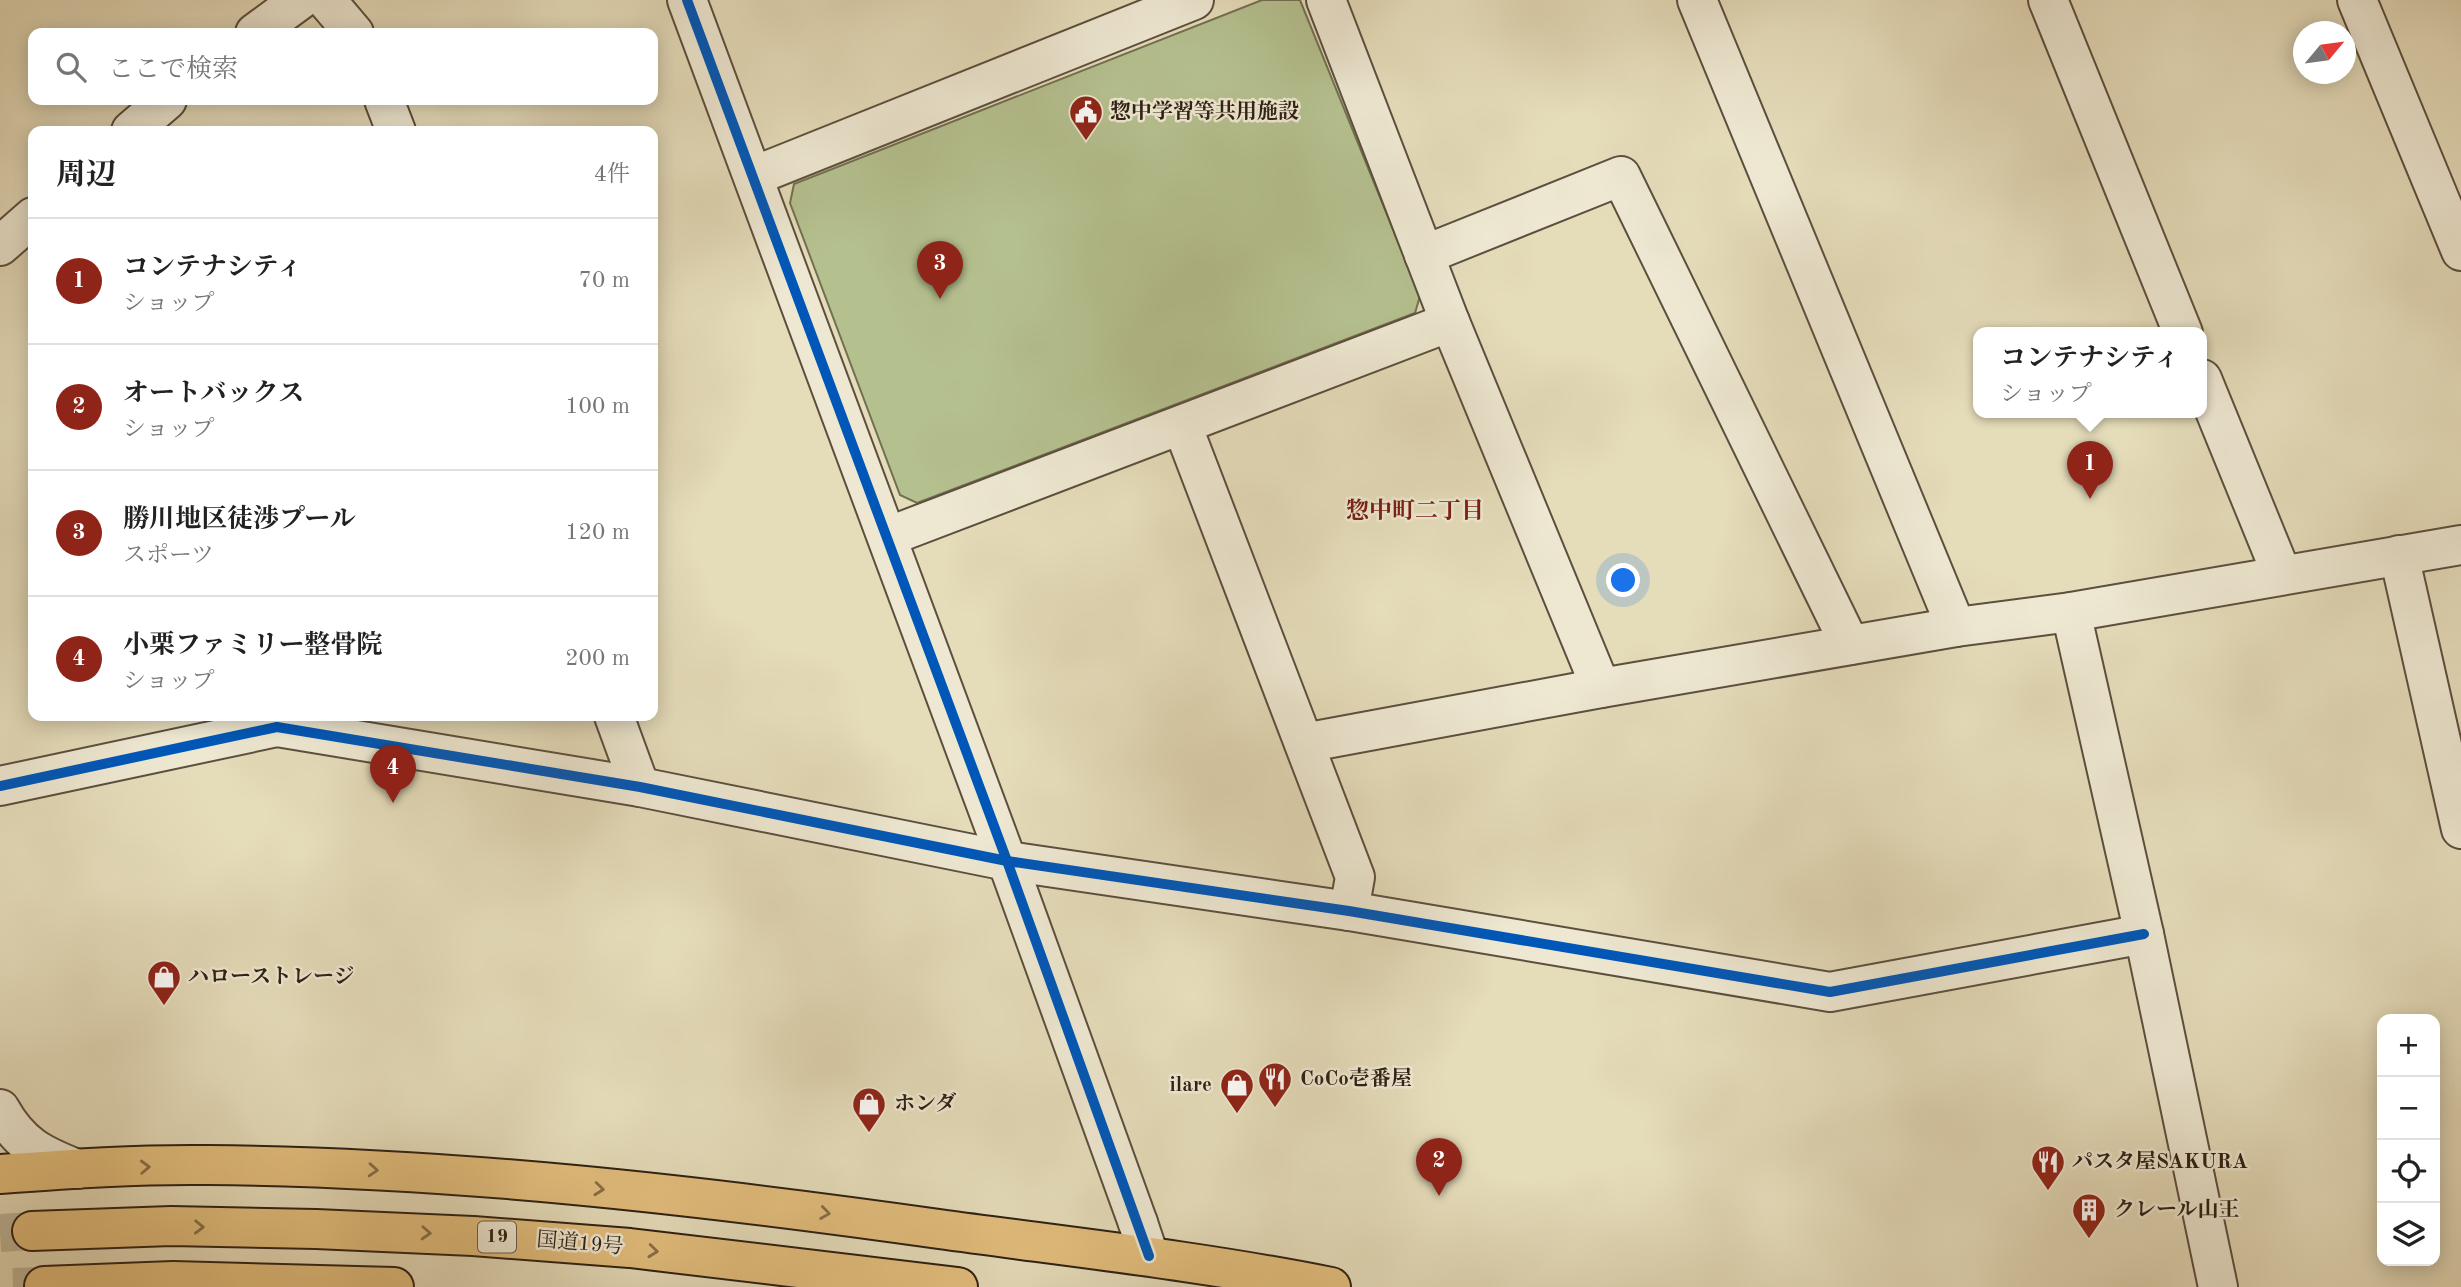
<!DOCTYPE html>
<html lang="ja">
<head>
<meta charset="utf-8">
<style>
	:root { --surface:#fff; --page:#f6f6f6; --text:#222; --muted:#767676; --line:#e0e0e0; --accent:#8f2418 }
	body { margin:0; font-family:"Old Standard TT","Noto Serif JP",serif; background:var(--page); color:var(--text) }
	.controls { position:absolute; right:21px; bottom:21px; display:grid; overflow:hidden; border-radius:14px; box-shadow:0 4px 18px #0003 }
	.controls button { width:63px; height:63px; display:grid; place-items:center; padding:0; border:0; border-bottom:2px solid var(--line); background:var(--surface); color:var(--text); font:35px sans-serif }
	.compass { position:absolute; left:2293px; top:21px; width:63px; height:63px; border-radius:50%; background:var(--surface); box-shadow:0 4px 18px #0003; rotate:61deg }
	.you { position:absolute; left:1624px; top:581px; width:24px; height:24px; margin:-18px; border:5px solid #fff; border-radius:50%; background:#1a73e8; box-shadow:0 0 0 10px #1a73e833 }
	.badge { display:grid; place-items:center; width:46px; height:46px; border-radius:50%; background:var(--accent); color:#fff; font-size:23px; font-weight:700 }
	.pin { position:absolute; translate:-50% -58px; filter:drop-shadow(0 2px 4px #0008) }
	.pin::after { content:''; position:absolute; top:37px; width:24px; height:21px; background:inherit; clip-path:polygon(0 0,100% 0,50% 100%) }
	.popup { position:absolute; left:1973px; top:327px; width:234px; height:91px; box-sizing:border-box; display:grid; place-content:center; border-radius:14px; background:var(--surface); filter:drop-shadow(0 2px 5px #0005); font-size:23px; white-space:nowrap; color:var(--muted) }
	.popup b { font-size:26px; color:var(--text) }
	.popup::after { content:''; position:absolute; left:50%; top:100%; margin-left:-14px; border:14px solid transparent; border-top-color:var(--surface) }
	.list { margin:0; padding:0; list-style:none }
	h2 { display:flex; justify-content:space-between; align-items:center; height:91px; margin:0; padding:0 28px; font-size:30px }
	h2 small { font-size:23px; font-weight:400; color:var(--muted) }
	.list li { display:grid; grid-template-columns:46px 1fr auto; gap:21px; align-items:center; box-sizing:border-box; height:126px; padding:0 28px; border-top:2px solid var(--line) }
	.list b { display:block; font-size:26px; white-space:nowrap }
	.list p { margin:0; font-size:23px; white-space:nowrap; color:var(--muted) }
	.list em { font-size:23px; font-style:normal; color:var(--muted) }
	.icon { flex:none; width:38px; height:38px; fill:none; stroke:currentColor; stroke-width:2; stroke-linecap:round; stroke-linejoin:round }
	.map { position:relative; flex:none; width:2461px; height:1287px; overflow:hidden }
	.search { position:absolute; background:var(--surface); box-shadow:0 4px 18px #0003; left:28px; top:28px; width:630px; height:77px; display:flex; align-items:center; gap:18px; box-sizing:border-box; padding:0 24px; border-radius:14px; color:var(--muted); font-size:26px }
	.panel { position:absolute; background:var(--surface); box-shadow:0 4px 18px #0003; left:28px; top:126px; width:630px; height:595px; border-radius:14px }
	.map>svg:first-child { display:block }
	.green { fill:#b5c08f; stroke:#727052; stroke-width:2 }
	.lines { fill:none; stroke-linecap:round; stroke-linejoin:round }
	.trunk-tunnel { stroke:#c0b699; stroke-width:38; stroke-dasharray:38 19; stroke-linecap:butt }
	.minor-casing { stroke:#5c4f3e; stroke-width:42 }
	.tertiary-casing { stroke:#5c4f3e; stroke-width:42 }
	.trunk-casing { stroke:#2e2014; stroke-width:42 }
	.minor { stroke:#eee8d2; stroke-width:38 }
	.tertiary { stroke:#eee8d2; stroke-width:38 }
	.trunk { stroke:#e2be7d; stroke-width:38 }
	.cycleway-casing { stroke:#eee8d2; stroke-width:15 }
	.cycleway { stroke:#0057b8; stroke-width:10 }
	.oneway { stroke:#886f48 }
	.labels { text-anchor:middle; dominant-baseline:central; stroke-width:5; stroke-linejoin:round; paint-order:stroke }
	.shield { fill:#eee8d2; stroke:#685c4d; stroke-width:2 }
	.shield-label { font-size:19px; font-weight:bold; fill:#2e2014 }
	.poi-label { font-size:21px; font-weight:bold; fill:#2e2014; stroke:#eee8d2; text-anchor:start }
	.street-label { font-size:21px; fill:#2e2014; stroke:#eee8d2 }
	.neighbourhood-label { font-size:23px; font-weight:bold; fill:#7a1f14; stroke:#eee8d2 }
</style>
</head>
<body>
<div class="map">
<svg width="2461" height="1287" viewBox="0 0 2461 1287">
	<rect width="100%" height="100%" fill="#e5dcba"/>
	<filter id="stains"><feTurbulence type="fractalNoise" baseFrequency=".00286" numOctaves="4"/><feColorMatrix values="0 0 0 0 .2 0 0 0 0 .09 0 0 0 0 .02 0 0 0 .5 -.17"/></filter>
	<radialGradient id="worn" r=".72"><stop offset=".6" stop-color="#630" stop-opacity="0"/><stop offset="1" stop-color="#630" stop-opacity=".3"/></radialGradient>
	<path class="green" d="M1262 0H1300L1420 296 1415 313 917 503 900 495 790 203 794 184Z"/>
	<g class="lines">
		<g class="trunk-tunnel">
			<path d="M0 1233 32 1231"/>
			<path d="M13 1287 44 1286"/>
		</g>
		<g class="minor-casing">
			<g id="minor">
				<path d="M326 0 354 33"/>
				<path d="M687 0 1007 861 1138 1223"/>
				<path d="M1326 0 1450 322 1601 688"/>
				<path d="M1697 0 1956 627"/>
				<path d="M2048 0 2183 333"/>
				<path d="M2357 0 2461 251"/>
				<path d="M384 100 396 131"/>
				<path d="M754 176 1194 0"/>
				<path d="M1424 255 1621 176 1850 645"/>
				<path d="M2202 379 2282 575"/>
				<path d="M1182 425 1355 877 1349 911"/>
				<path d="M887 537 1450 322"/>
				<path d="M2399 555 2461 829"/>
				<path d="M2071 612 2144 934 2218 1287"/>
				<path d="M614 716 640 787"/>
				<path d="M1304 743 1601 688 1956 627 2071 612 2461 545"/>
				<path d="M0 786 277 727 640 787 1007 861 1349 911 1830 992 2144 934"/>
			</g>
		</g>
		<g class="tertiary-casing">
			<g id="tertiary">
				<path d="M255 33 300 0"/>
				<path d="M131 131 167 100"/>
				<path d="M0 246 33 217"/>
				<path d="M0 1109C20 1145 41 1155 77 1169"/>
				<path d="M1138 1223 1149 1256"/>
			</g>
		</g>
		<g class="trunk-casing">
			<g id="trunk">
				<path d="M0 1174C69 1169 139 1164 208 1165 453 1167 697 1195 939 1229 1070 1247 1201 1261 1331 1287"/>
				<path d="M32 1231 171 1226 316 1229 473 1236 630 1248 958 1287"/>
				<path d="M44 1286 173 1281 394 1287"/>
			</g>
		</g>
		<use href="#minor" class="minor"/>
		<use href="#tertiary" class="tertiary"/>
		<use href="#trunk" class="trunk"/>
		<g class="cycleway-casing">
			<g id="cycleway">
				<path d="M687 0 1007 861 1149 1256"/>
				<path d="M0 786 277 727 640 787 1007 861 1349 911 1830 992 2144 934"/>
			</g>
		</g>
		<use href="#cycleway" class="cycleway"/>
	</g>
	<defs><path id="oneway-chevron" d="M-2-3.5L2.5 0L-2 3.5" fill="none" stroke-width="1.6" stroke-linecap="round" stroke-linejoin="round" transform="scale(1.75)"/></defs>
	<g class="oneway">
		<use href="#oneway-chevron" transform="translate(145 1167) rotate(-2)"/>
		<use href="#oneway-chevron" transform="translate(373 1170) rotate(4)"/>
		<use href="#oneway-chevron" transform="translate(599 1189) rotate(6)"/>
		<use href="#oneway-chevron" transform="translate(825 1213) rotate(8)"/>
		<use href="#oneway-chevron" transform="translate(199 1227) rotate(1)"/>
		<use href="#oneway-chevron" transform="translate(426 1233) rotate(3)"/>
		<use href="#oneway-chevron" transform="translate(653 1251) rotate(6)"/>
	</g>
	<defs>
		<g id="civic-pin" transform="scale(1.75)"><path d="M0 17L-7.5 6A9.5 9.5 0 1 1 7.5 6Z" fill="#8f2418" stroke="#eee8d2"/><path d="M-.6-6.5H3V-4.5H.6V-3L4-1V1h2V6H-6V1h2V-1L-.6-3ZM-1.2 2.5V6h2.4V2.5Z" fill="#fff"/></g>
		<g id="shop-pin" transform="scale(1.75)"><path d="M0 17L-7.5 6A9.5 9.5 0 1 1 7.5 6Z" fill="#8f2418" stroke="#eee8d2"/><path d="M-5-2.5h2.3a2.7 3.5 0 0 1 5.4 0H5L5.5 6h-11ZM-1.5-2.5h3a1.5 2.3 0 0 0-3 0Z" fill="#fff"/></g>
		<g id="restaurant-pin" transform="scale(1.75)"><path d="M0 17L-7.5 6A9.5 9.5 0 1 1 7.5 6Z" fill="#8f2418" stroke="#eee8d2"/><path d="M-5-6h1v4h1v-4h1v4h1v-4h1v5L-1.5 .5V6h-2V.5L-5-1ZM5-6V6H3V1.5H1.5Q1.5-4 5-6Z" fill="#fff"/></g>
		<g id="building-pin" transform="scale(1.75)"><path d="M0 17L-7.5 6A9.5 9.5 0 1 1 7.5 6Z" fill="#8f2418" stroke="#eee8d2"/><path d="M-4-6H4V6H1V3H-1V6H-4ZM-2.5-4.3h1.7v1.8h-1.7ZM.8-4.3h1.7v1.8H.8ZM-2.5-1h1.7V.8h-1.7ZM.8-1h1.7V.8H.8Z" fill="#fff"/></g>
	</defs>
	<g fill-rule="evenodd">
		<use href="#civic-pin" x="1086" y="112"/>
		<use href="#shop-pin" x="164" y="977"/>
		<use href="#restaurant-pin" x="1275" y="1079"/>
		<use href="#shop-pin" x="1237" y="1085"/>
		<use href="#shop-pin" x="869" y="1104"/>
		<use href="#restaurant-pin" x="2048" y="1162"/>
		<use href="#building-pin" x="2089" y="1210"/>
	</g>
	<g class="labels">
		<rect class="shield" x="478" y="1221.5" width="38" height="31" rx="5"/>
		<g class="shield-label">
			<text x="497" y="1237">19</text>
		</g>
		<g class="poi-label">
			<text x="1110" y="112">惣中学習等共用施設</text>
			<text x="188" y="977">ハローストレージ</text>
			<text x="1300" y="1079">CoCo壱番屋</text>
			<text x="1212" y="1085" text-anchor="end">ilare</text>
			<text x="894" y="1104">ホンダ</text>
			<text x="2072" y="1162">パスタ屋SAKURA</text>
			<text x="2114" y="1210">クレール山王</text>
		</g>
		<g class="street-label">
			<text transform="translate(580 1244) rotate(5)">国道19号</text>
		</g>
		<g class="neighbourhood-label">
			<text x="1415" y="511">惣中町二丁目</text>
		</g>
	</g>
	<rect width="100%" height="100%" filter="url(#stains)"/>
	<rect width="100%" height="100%" fill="url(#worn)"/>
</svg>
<div class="controls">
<button>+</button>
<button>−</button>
<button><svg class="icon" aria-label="locate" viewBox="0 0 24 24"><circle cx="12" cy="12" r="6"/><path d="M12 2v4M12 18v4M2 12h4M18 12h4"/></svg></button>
<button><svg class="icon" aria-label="layers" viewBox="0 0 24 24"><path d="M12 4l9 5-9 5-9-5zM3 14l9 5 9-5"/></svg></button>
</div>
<svg class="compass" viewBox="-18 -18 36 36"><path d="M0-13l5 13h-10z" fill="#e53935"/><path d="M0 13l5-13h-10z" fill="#767676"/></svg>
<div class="you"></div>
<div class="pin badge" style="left:2090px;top:499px">1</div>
<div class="popup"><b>コンテナシティ</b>ショップ</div>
<div class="pin badge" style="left:1439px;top:1196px">2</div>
<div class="pin badge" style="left:940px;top:299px">3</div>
<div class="pin badge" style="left:393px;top:803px">4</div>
<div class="search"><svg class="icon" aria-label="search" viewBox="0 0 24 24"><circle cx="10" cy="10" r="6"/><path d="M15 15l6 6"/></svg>ここで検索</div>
<section class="panel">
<h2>周辺<small>4件</small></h2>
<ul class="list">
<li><span class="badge">1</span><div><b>コンテナシティ</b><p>ショップ</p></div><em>70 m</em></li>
<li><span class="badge">2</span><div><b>オートバックス</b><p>ショップ</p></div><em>100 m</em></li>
<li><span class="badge">3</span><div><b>勝川地区徒渉プール</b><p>スポーツ</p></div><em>120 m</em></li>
<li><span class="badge">4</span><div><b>小栗ファミリー整骨院</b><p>ショップ</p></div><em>200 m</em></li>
</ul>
</section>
</div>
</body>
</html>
